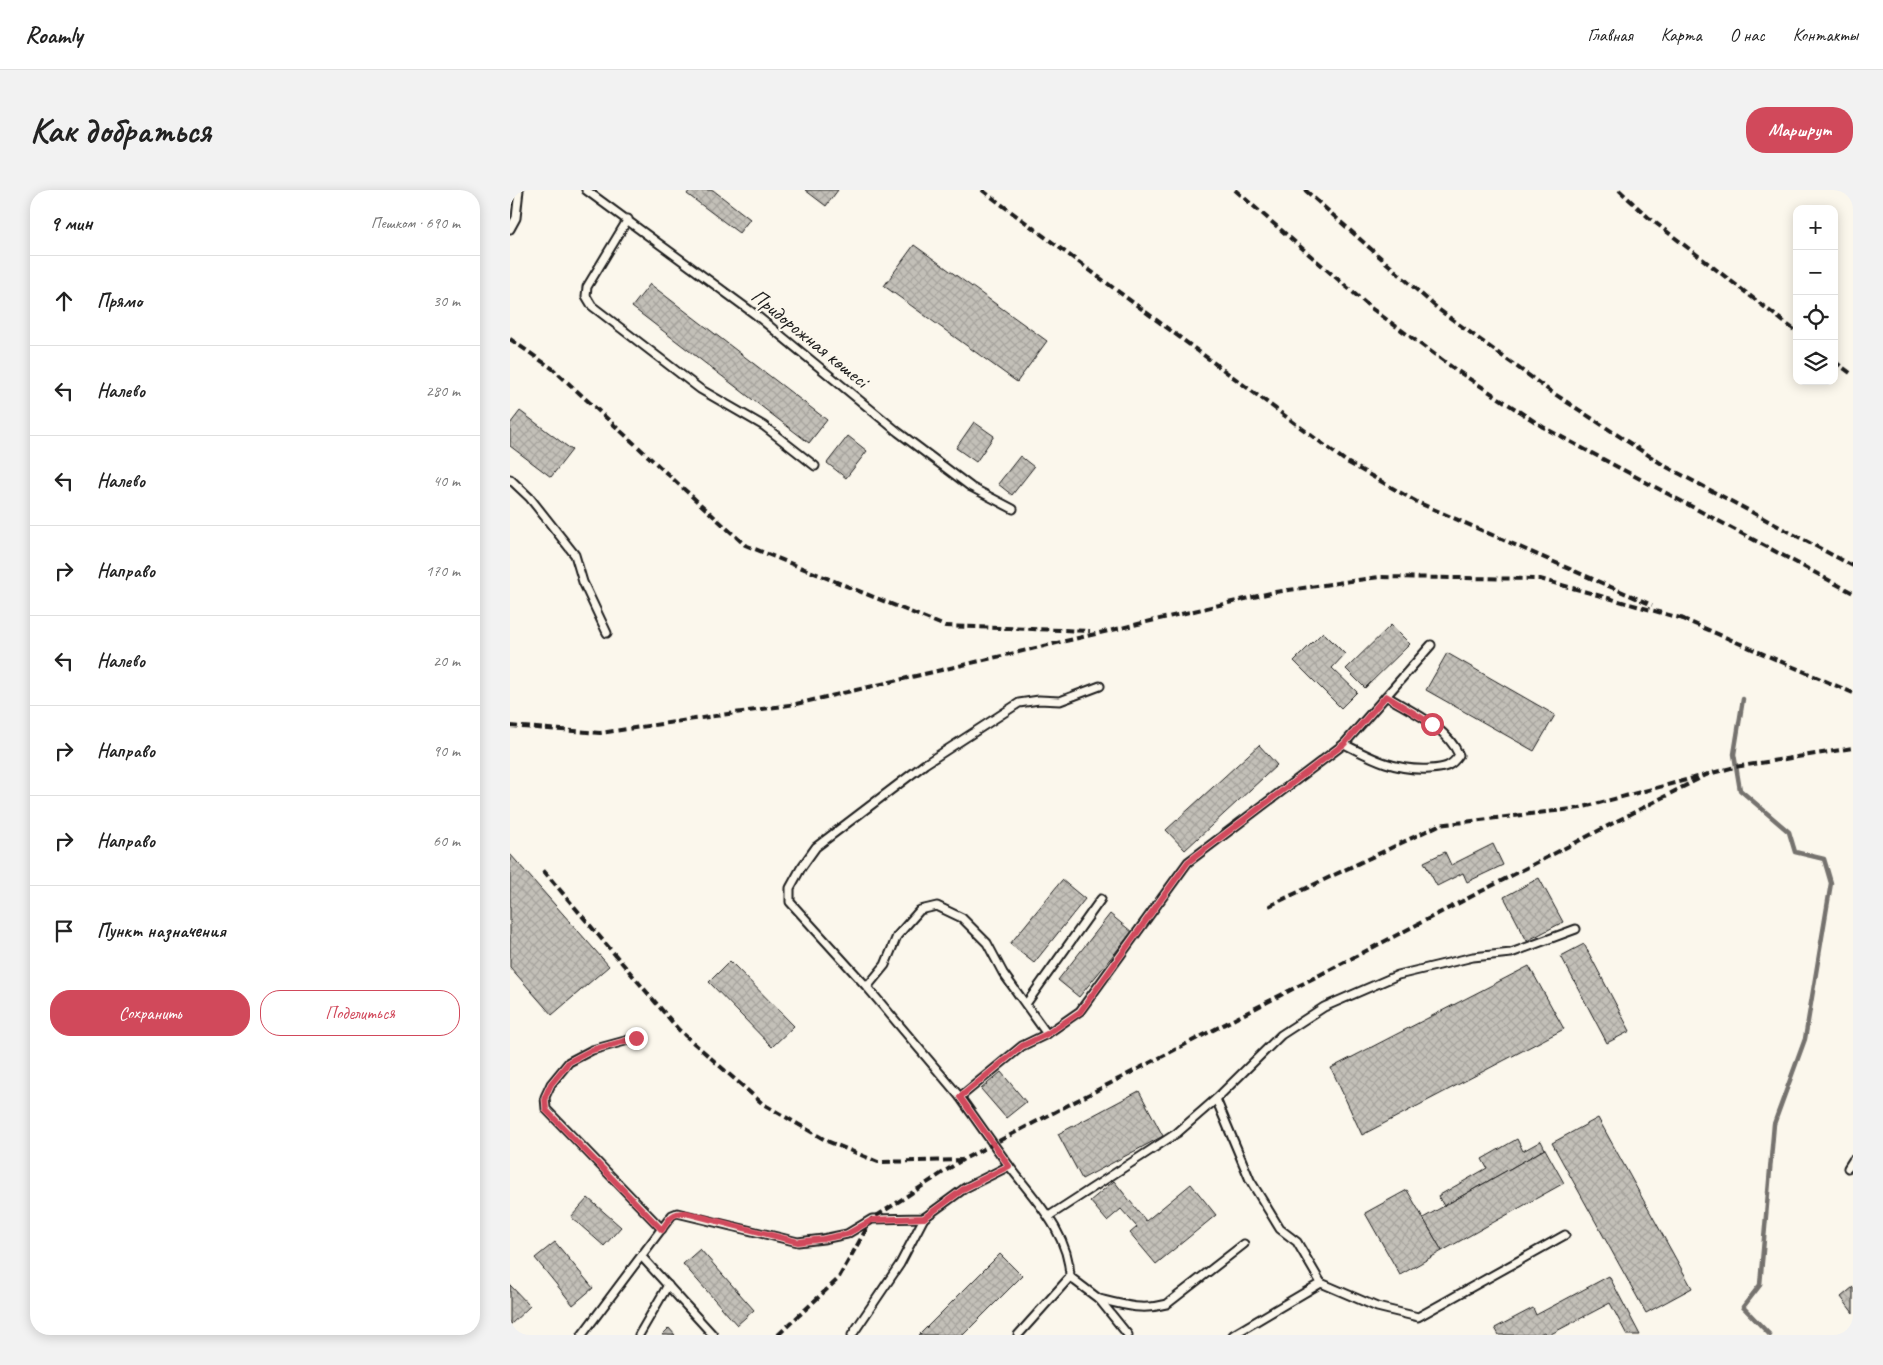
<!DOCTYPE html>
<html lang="ru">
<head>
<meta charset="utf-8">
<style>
	:root { --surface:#fff; --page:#f2f2f2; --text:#222; --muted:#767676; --line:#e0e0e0; --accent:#d1495b }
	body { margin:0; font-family:Caveat,sans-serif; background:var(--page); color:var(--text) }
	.controls { position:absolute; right:15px; top:15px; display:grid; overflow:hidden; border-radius:10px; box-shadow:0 2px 12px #0003 }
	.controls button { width:45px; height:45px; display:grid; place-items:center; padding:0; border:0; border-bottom:1px solid var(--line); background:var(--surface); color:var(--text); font:25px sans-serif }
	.stop { position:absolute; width:15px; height:15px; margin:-11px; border:4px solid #d1495b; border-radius:50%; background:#fff }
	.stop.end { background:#d1495b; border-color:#fff; box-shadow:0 1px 5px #0008 }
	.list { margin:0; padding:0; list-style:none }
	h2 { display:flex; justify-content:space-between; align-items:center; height:65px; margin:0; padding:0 20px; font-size:21px }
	h2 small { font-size:16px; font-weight:400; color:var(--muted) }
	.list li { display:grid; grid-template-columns:32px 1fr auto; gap:15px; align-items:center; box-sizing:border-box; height:90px; padding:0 20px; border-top:1px solid var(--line) }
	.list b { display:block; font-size:19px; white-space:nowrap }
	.list em { font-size:16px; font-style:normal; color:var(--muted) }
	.actions { display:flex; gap:10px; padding:15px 20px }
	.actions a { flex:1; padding:11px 0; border:1px solid var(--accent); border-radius:20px; text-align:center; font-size:18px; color:var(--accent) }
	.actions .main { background:var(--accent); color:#fff }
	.icon { flex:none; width:28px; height:28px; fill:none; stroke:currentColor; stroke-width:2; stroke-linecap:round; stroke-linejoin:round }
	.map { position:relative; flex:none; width:1343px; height:1145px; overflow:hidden; border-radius:20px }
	header { display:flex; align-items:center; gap:30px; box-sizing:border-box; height:70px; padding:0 25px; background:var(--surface); border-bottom:1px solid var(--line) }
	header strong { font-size:24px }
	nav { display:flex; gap:28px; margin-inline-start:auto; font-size:18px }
	.intro { display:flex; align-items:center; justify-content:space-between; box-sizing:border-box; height:120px; padding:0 30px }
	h1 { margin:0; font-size:35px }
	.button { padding:12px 22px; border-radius:20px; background:var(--accent); color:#fff; font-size:18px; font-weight:700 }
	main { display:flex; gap:30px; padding:0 30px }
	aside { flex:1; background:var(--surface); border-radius:20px; box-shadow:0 2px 12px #0003 }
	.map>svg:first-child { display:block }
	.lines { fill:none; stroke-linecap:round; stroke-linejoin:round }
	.stream { stroke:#74726e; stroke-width:4.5 }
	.building { fill:url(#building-cross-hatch); stroke:#1c1c1c }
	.lane-casing { stroke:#1c1c1c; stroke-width:11 }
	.lane { stroke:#fbf7ec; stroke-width:7 }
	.rail { stroke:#1c1c1c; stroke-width:4; stroke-dasharray:8 4; stroke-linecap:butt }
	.route { stroke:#d1495b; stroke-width:6 }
	.labels { text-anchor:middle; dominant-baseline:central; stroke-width:4.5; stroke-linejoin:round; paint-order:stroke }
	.street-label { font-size:21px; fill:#1c1c1c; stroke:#fbf7ec }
</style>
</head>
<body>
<header>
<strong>Roamly</strong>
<nav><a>Главная</a><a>Карта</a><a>О нас</a><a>Контакты</a></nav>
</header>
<div class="intro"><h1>Как добраться</h1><a class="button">Маршрут</a></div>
<main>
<aside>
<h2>9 мин<small>Пешком · 690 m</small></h2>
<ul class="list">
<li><svg class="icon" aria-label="ahead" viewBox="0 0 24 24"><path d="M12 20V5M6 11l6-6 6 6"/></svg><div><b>Прямо</b></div><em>30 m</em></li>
<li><svg class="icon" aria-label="left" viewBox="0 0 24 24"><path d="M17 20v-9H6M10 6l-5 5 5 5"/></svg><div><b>Налево</b></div><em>280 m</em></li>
<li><svg class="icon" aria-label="left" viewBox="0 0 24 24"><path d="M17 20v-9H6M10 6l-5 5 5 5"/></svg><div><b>Налево</b></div><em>40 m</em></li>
<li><svg class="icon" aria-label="right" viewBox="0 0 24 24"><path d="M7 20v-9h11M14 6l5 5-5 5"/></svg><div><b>Направо</b></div><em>170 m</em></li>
<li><svg class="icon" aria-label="left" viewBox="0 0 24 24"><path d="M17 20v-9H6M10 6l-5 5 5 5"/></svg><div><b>Налево</b></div><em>20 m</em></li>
<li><svg class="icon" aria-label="right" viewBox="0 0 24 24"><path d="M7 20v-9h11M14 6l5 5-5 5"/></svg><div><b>Направо</b></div><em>90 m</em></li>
<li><svg class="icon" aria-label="right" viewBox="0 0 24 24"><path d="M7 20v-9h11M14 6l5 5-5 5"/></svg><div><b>Направо</b></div><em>60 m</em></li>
<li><svg class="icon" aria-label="arrive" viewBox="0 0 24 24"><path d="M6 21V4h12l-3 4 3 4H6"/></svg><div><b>Пункт назначения</b></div></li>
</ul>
<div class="actions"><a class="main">Сохранить</a><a>Поделиться</a></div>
</aside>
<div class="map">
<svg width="1343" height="1145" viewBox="0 0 1343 1145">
	<defs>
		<pattern id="building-cross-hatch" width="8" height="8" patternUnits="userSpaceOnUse" patternTransform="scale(1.25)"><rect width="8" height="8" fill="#c3c0b8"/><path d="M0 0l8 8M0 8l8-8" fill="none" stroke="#a7a49e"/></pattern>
	</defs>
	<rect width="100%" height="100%" fill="#fbf7ec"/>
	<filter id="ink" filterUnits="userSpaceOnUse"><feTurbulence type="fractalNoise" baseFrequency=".02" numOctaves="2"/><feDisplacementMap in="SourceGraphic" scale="10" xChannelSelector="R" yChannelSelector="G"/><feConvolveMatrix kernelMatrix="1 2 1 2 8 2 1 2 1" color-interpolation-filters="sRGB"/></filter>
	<g filter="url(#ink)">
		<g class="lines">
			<path class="stream" d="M1233 509 1224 564 1230 600 1279 642 1285 662 1314 669 1321 693 1295 849 1264 934 1250 1095 1233 1117 1260 1145"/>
		</g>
		<g class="building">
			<path d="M180 0H203L240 29 229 43 177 4Z"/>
			<path d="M295 0H328L316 16Z"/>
			<path d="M404 55 537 151 507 192 374 96Z"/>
			<path d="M140 94 317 230 299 253 122 117Z"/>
			<path d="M10 221 62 260 41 287 0 256V234Z"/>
			<path d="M464 232 484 246 466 272 446 258Z"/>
			<path d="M338 246 357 261 336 288 317 273Z"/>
			<path d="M510 266 524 277 502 305 488 294Z"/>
			<path d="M881 435 900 454 855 498 836 479Z"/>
			<path d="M813 442 835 464 822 478 847 502 831 518 784 471Z"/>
			<path d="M937 463 1045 525 1024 561 916 500Z"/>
			<path d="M749 555 767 575 675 660 656 640Z"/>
			<path d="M983 654 993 675 957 692 953 683 927 696 914 672 935 662 941 675Z"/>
			<path d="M0 664 99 776 42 825 0 777Z"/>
			<path d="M1029 688 1053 732 1017 751 994 707Z"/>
			<path d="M552 690 575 709 524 773 500 754Z"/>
			<path d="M600 724 622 742 569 807 548 790Z"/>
			<path d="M1074 754 1120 841 1097 853 1051 766Z"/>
			<path d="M220 771 284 836 262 857 199 792Z"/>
			<path d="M1019 776 1054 839 852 945 821 878Z"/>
			<path d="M491 882 516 912 496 928 471 899Z"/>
			<path d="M629 901 653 946 572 989 548 944Z"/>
			<path d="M1088 928 1182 1098 1136 1123 1042 953Z"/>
			<path d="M1007 949 1013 961 1031 951 1035 959 934 1016 928 1006 977 978 972 969Z"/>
			<path d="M1035 959 1054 993 932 1061 913 1028Z"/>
			<path d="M604 991 636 1031 681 994 706 1025 646 1074 620 1043 627 1037 611 1019 597 1031 580 1011Z"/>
			<path d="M897 1000 932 1061 890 1085 855 1023Z"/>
			<path d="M78 1008 111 1037 94 1056 61 1027Z"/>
			<path d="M45 1052 83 1098 63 1115 25 1068Z"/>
			<path d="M190 1059 244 1120 227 1135 173 1074Z"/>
			<path d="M490 1064 512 1086 453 1145H409Z"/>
			<path d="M1099 1086 1130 1145H1117L1100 1113 1039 1145H1036L1034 1142 1028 1145H989L985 1138 1023 1118 1026 1125Z"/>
			<path d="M0 1095 20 1116 0 1135Z"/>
			<path d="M1343 1097V1123L1331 1107Z"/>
			<path d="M159 1138 165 1145H152Z"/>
		</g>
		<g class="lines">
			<g class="lane-casing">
				<g id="lane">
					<path d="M76 0 246 125 388 242 461 297 503 319"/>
					<path d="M118 29 77 97 76 106 82 116 190 199 254 236 305 276"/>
					<path d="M0 39 6 28 9 0"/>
					<path d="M0 289 20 308 65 365 73 392 97 443"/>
					<path d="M834 554C863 569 886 581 920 579 934 578 941 577 949 565 936 536 902 522 876 506"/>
					<path d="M357 797 375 775 387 746 410 720 427 716 452 728 477 753 493 783 537 844"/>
					<path d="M516 814 591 709"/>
					<path d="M126 848 82 860 59 872 41 894 35 907 36 919 152 1039"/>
					<path d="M450 907 357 797 280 712V698L291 678 306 657 415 574 509 513 529 510 550 511 590 496"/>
					<path d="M1338 978 1343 970"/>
					<path d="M539 1026 667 943 706 909"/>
					<path d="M132 1067 203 1145"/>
					<path d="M560 1087 589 1109 618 1145"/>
					<path d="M811 1093 867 1117 908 1127 1055 1045"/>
					<path d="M589 1109C613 1115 632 1121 657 1114L734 1054"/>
					<path d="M72 1145 162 1025 167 1023 288 1052 313 1049 337 1044 362 1029 414 1028 455 998 499 976"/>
					<path d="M129 1145 158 1095"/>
					<path d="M342 1145 390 1074 414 1028"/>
					<path d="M508 1145 560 1087C559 1043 525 1010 500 977 483 954 467 931 450 907L512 856 537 844 570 821 678 672 834 554 921 455"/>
					<path d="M723 1145 811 1093 787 1052 770 1039 740 990 706 909 771 845 814 817 888 785 963 767 1001 763 1066 739"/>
				</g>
			</g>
			<use href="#lane" class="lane"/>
			<g class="rail">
				<path d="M472 0 837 272 907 312 1142 415"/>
				<path d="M725 0 861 118 946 180 1033 237 1343 403"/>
				<path d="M795 0 928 119 1040 201 1155 276 1343 376"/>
				<path d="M1109 0 1138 27 1287 142"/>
				<path d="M0 149 43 179 235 355 435 436 580 441"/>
				<path d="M1324 171 1343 185"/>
				<path d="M1171 428 1343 503"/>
				<path d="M0 536 90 543 286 514 765 402 869 387 1030 389 1177 430"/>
				<path d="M33 680 169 840 253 914 317 951 368 972 452 970"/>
				<path d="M759 716 929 635 1070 618 1225 577 1343 558"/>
				<path d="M268 1145 328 1089 362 1029 452 970 1198 584"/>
			</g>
		</g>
	</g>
	<g class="lines" filter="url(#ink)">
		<path class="route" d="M126 848 82 860 59 872 41 894 35 907 36 920 152 1040C159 1029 162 1022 176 1023L288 1052 313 1049 337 1044 362 1030 414 1028 455 998 499 976 450 907 512 856 537 844 570 822 678 672 834 554 876 506 922 534"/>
	</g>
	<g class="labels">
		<g class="street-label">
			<text transform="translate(300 148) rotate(39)">Придорожная көшесі</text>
		</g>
	</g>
</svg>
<div class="controls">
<button>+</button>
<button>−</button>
<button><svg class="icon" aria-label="locate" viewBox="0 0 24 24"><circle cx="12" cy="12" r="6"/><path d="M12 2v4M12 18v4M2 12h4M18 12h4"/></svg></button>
<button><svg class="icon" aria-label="layers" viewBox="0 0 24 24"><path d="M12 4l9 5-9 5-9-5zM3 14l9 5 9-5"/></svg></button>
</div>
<div class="stop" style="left:922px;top:534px"></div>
<div class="stop end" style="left:126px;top:848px"></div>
</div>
</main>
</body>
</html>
